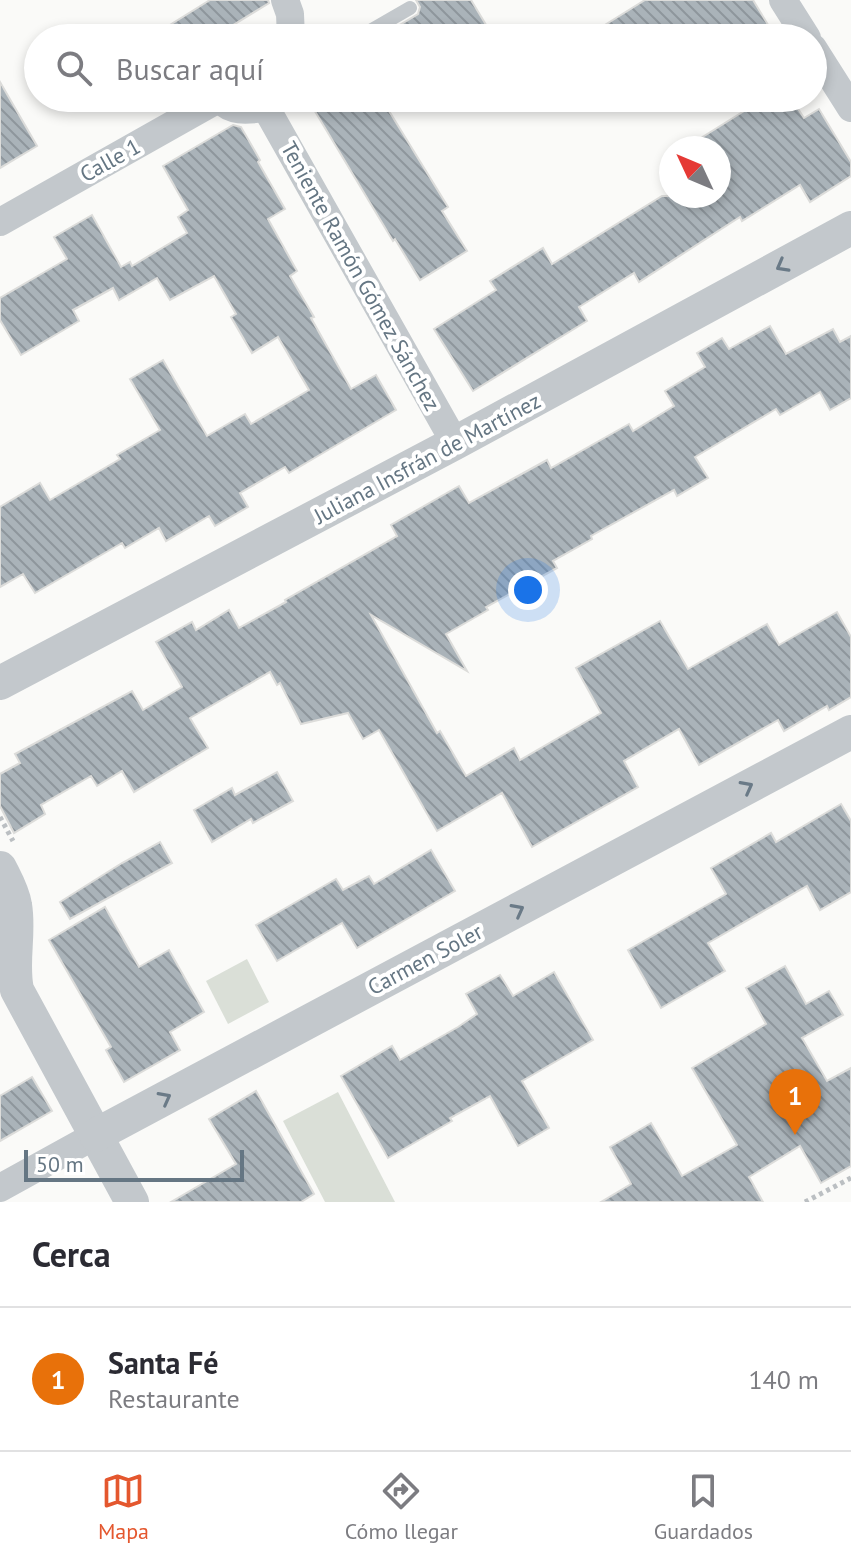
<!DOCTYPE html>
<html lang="es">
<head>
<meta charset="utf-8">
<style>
	:root { --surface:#fff; --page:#f7f7f7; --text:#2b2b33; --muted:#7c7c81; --line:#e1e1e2; --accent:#e4572e }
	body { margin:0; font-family:"PT Sans",sans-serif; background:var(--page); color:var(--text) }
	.compass { position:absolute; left:659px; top:136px; width:72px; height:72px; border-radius:50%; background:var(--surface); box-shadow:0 4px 12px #0003; rotate:314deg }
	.scale { position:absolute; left:24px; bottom:20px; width:220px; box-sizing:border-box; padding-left:8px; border:4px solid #657683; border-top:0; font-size:22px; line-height:28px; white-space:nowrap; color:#657683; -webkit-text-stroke:6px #fff; paint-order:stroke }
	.you { position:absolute; left:528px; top:590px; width:28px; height:28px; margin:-20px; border:6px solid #fff; border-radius:50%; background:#1a73e8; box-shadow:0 0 0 12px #1a73e833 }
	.badge { display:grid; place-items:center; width:52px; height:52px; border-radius:50%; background:var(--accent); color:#fff; font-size:26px; font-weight:700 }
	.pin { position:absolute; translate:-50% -66px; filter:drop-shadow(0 2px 4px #0008) }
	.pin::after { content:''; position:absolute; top:42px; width:28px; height:24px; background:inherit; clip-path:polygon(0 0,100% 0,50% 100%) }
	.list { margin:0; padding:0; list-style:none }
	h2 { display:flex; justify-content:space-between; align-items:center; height:104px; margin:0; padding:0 32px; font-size:34px }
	h2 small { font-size:26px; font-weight:400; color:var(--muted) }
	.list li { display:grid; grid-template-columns:52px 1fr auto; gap:24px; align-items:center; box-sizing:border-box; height:144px; padding:0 32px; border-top:2px solid var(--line) }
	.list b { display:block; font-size:30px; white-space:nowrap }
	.list p { margin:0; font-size:26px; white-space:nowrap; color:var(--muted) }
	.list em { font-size:26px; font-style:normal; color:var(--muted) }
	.icon { flex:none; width:44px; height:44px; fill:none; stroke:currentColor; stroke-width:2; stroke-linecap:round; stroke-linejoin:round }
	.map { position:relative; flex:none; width:851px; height:1202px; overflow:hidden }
	.search { position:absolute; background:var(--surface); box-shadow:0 4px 12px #0003; left:24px; right:24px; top:24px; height:88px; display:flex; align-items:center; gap:20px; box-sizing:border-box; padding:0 28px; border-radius:44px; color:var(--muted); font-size:30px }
	.sheet { height:248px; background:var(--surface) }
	nav { display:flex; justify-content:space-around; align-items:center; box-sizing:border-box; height:112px; border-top:2px solid var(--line); background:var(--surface); font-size:22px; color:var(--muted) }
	nav a { display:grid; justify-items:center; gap:4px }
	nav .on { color:var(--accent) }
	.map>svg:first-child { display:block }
	.park { fill:#dadfd7 }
	.building { fill:url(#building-back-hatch); stroke:#dcdcda; stroke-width:2 }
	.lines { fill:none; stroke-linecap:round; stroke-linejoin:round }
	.path { stroke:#bbbfc2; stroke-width:5; stroke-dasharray:4 4; stroke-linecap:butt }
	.service { stroke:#c3c8cc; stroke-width:14 }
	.minor { stroke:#c3c8cc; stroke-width:28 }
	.tertiary { stroke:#c3c8cc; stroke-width:34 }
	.oneway { stroke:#6a7a87 }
	.labels { text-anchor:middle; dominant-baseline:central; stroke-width:8; stroke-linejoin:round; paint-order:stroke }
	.street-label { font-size:22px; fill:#657683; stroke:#fff }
</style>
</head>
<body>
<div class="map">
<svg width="851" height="1202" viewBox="0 0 851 1202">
	<defs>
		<pattern id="building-back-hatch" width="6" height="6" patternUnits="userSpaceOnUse" patternTransform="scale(2)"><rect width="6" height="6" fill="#aab3b9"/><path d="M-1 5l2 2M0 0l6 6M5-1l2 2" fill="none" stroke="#8e969c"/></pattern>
	</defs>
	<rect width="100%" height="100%" fill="#fafaf8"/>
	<g class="park">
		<path d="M247 959 269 1002 228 1024 206 981Z"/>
		<path d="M338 1092 395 1202H325L283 1121Z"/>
	</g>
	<g class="building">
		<path d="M210 0H268L269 3 212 38H149Z"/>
		<path d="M416 0H471L494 38H391L388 32 418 14 420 7Z"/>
		<path d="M645 0H753L776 38H584Z"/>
		<path d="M0 82 37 146 0 168Z"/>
		<path d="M307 98H381L448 207 442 211 467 251 420 280 395 239 393 241Z"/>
		<path d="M747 98H791L804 118 819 109 851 162V176L810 202 800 185 742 221 740 217 639 282 634 273 579 307 587 321 473 391 434 329 496 290 490 281 543 248 552 264 662 196H719V148H685L752 106Z"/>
		<path d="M233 125 241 127 260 160 258 162 285 209 268 219 297 271 290 276 314 317 311 318 351 389 376 375 396 410 289 473 285 467 240 493 248 507 215 526 209 516 166 541 159 528 125 548 122 543 35 593 23 574 0 587V507L40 483 50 500 120 459 117 455 160 430 130 379 163 360 207 436 245 414 251 424 309 390 278 337 252 353 231 317 236 314 214 276 170 300 157 278 119 300 113 288 73 310 79 321 21 355 0 320V298L67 259 54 237 92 215 121 267 130 262 132 266 187 233 178 217 188 210 163 166Z"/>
		<path d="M770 326 786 354 833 329 840 342 851 336V398L830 410 820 392 780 415 776 409 695 457 708 478 677 496 674 490 591 536 592 539 553 561 557 568 486 607 488 610 446 634 467 671 371 615 437 733 440 731 466 776 514 748 520 760 601 713 576 668 660 621 688 669 767 624 779 645 837 612 851 637V697L829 710 827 706 784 731 778 720 699 765 679 729 624 761 638 787 532 847 502 793 437 831 379 730 363 739 348 713 301 724 280 683 277 685 270 672 190 718 208 748 134 792 122 771 97 786 91 776 41 805 45 814 14 833 0 806V774L20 763 15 754 132 691 143 710 182 687 156 642 192 622 196 630 229 610 239 628 286 602 285 600 397 536 391 525 459 486 469 503 547 460 551 468 629 424 633 431 674 406 665 391 705 367 697 353 722 338 729 349Z"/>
		<path d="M277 772 293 801 253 823 251 819 212 842 194 810 232 788 235 795Z"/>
		<path d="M841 804 851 821V892L820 910 807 886 708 943 725 971 661 1008 628 950 726 894 711 868 771 833 776 842Z"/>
		<path d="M160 842 172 863 70 919 60 902 122 863Z"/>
		<path d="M431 850 455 891 357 948 342 923 277 961 256 925 336 879 343 890 369 876 374 884Z"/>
		<path d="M105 907 139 967 169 950 204 1012 170 1032 180 1050 124 1082 106 1050 111 1047 49 940Z"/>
		<path d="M785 966 806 1004 829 991 843 1015 802 1038 827 1081 851 1068V1166L821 1183 800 1146 749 1177 763 1202H601L631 1184 610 1147 651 1123 682 1176 737 1145 692 1068 766 1024 746 988Z"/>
		<path d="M554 972 593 1040 522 1081 549 1128 518 1146 490 1096 450 1118 452 1121 388 1158 341 1076 392 1046 400 1060 458 1027 477 1014 466 994 500 975 513 996Z"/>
		<path d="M32 1077 52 1111 0 1141V1096Z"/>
		<path d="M256 1091 314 1194 301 1202H171L236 1164 209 1119Z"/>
	</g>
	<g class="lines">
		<g class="path">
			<path d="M0 817 13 841"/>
			<path d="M805 1202 851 1178"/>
		</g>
		<path class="service" d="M358 38 410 8"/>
		<g class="minor">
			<path d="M285 0 290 14 291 38"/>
			<path d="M783 0 807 38"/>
			<path d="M813 48 851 108"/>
			<path d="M219 99C233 113 248 110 266 108L273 98"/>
			<path d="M266 108 455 443"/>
			<path d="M0 222 220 98"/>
			<path d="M0 1188 96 1135"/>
		</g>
		<g class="tertiary">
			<path d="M0 683 455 443 851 228"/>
			<path d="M0 868C6 880 13 892 15 905 20 933 11 962 17 990L132 1202"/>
			<path d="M96 1135 851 732"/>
		</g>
	</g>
	<defs><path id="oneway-chevron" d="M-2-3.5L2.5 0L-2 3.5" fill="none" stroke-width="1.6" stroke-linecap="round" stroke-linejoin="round" transform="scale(2)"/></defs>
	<g class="oneway">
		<use href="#oneway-chevron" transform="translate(782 266) rotate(151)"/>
		<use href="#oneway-chevron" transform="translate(747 787) rotate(-28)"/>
		<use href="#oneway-chevron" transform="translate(518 910) rotate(-28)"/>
		<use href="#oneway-chevron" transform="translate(165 1098) rotate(-28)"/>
	</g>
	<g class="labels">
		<g class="street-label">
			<text transform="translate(110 160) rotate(-29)">Calle 1</text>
			<text transform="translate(361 276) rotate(61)">Teniente Ramón Gómez Sánchez</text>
			<text transform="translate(427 458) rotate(-28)">Juliana Insfrán de Martínez</text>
			<text transform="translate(425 959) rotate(-28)">Carmen Soler</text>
		</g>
	</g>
</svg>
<svg class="compass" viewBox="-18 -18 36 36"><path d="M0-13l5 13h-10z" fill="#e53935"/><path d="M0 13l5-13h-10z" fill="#7c7c81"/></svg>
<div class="scale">50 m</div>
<div class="you"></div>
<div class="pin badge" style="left:795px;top:1135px;background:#e8710a">1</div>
<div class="search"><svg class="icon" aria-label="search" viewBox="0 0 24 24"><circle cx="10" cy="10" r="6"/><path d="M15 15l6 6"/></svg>Buscar aquí</div>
</div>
<section class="sheet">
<h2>Cerca<small></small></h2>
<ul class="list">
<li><span class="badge" style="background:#e8710a">1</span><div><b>Santa Fé</b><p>Restaurante</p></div><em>140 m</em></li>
</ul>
</section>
<nav>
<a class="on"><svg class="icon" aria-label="map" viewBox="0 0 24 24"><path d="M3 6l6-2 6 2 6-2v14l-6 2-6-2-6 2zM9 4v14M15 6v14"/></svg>Mapa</a>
<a><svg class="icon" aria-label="directions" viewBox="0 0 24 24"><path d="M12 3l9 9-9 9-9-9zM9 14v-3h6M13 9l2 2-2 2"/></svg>Cómo llegar</a>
<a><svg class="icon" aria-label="saved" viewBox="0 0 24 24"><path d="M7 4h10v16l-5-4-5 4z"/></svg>Guardados</a>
</nav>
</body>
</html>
